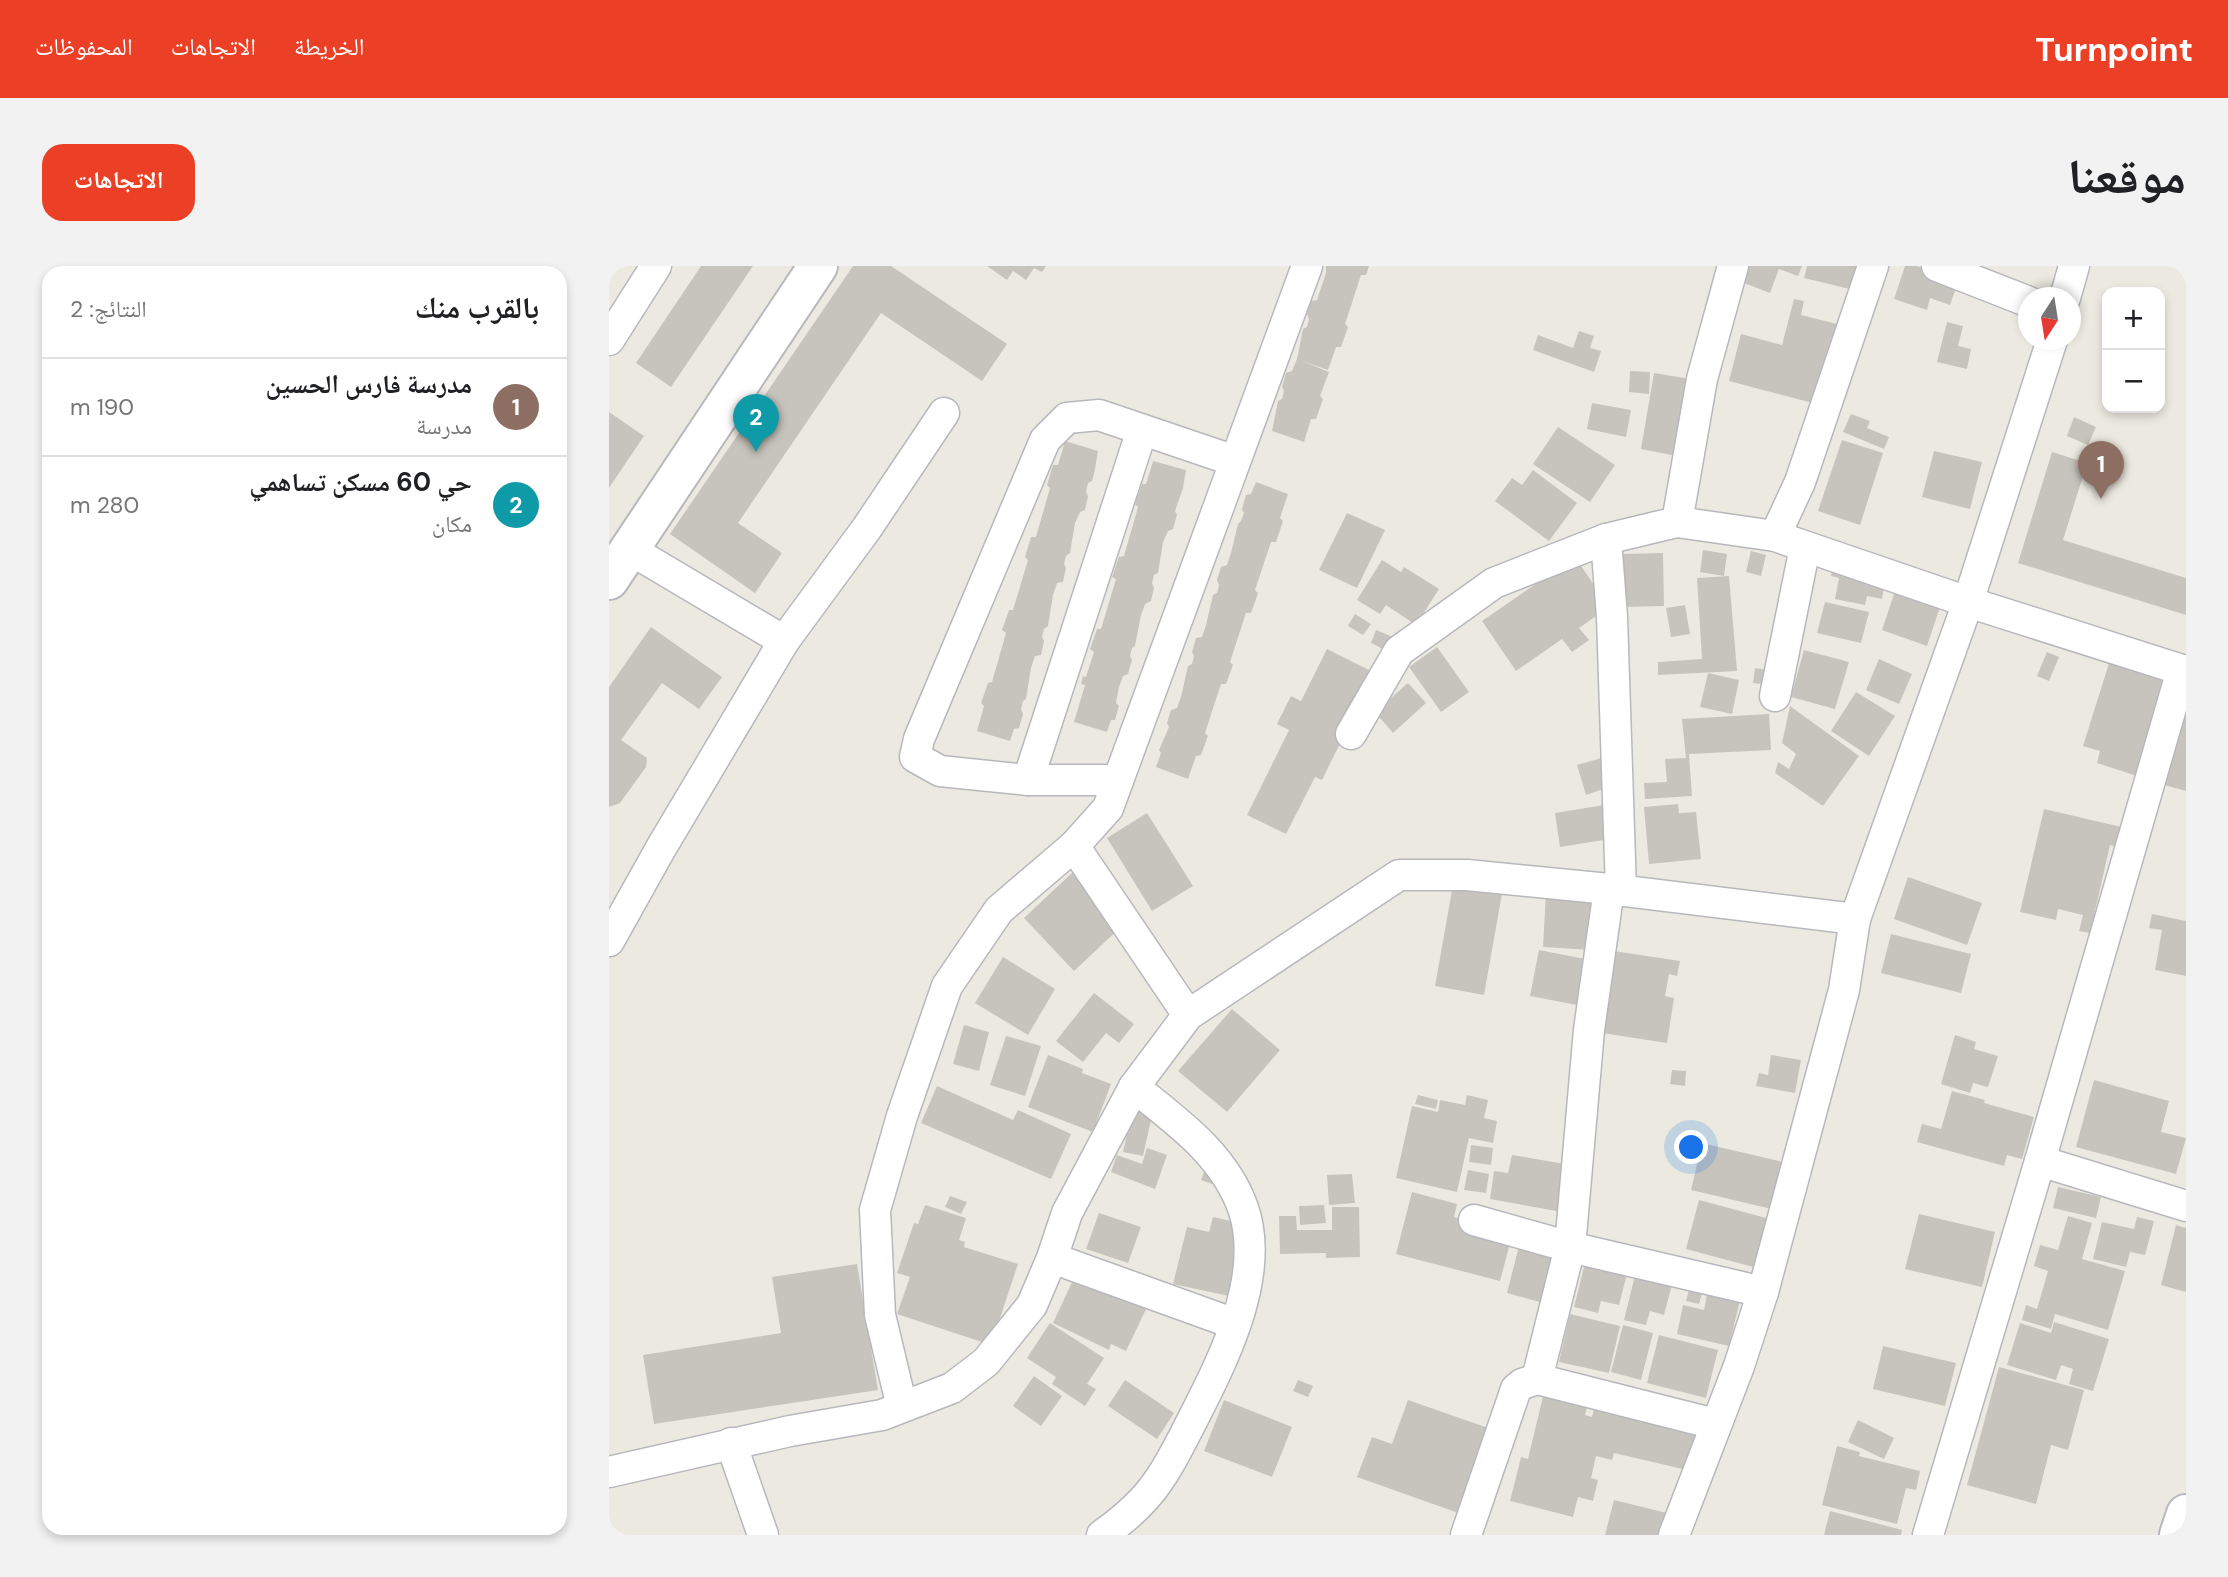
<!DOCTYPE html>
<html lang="ar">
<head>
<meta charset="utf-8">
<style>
	:root { --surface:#fff; --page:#f2f2f2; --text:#202124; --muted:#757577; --line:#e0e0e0; --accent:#ec4026 }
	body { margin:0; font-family:"DM Sans","Noto Naskh Arabic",sans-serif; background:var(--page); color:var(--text); direction:rtl }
	.controls { position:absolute; right:21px; top:21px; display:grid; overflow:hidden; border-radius:14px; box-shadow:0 4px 10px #0003 }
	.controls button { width:63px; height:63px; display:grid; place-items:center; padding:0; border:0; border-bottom:2px solid var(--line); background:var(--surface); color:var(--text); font:35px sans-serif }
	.compass { position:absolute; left:1409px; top:21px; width:63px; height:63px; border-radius:50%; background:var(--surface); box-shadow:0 4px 10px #0003; rotate:192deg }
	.you { position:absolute; left:1083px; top:882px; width:24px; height:24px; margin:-18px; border:5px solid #fff; border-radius:50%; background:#1a73e8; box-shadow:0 0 0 10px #1a73e833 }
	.badge { display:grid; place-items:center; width:46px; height:46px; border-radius:50%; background:var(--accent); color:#fff; font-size:23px; font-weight:700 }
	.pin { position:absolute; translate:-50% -58px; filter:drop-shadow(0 2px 4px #0008) }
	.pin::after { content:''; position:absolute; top:37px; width:24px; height:21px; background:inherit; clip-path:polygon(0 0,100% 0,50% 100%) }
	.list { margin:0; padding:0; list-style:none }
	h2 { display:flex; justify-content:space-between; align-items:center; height:91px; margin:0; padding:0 28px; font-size:30px }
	h2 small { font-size:23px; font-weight:400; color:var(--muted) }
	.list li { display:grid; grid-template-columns:46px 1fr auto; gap:21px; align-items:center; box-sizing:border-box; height:98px; padding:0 28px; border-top:2px solid var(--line) }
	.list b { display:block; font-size:26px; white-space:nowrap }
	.list p { margin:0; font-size:23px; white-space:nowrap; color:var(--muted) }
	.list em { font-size:23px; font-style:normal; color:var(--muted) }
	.map { position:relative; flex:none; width:1577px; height:1269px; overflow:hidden; direction:ltr; border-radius:21px }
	header { display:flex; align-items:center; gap:42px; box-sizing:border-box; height:98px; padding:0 35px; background:var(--accent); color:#fff }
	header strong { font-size:33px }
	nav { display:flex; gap:38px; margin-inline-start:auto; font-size:24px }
	.intro { display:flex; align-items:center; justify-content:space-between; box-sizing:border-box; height:168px; padding:0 42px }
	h1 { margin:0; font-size:49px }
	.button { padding:18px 32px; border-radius:21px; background:var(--accent); color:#fff; font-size:24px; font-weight:700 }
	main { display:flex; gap:42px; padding:0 42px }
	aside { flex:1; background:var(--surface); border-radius:21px; box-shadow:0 4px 10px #0003 }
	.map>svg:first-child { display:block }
	.building { fill:#c7c4bd }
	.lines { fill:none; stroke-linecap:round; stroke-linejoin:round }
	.minor-casing { stroke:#b6b8bd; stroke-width:33 }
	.tertiary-casing { stroke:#b6b8bd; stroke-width:42 }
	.secondary-casing { stroke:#b6b9bf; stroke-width:42 }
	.minor { stroke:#fff; stroke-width:30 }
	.tertiary { stroke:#fff; stroke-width:38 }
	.secondary { stroke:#fff; stroke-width:38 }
</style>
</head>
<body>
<header>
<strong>Turnpoint</strong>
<nav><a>الخريطة</a><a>الاتجاهات</a><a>المحفوظات</a></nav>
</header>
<div class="intro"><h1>موقعنا</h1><a class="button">الاتجاهات</a></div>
<main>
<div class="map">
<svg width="1577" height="1269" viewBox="0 0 1577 1269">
	<rect width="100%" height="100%" fill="#eceae0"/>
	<g class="building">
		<path d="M92 0H144L62 121 27 97Z"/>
		<path d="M244 0H282L398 78 373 115 272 47 129 257 173 287 146 327 61 268Z"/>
		<path d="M378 0H437L433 6 425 2 417 14 404 5 398 14Z"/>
		<path d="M717 0H760L757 9H752L736 58 739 61 732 81H727L719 104 693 95 720 106 711 130 714 133 707 153H702L695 176 663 165 669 135 673 133 675 125 673 121 677 107 683 105 688 93 694 63 698 61 700 53 698 48 702 35 708 34 717 7Z"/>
		<path d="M1136 0H1193L1189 10 1170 3 1161 27 1130 15Z"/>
		<path d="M1198 0H1259L1253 26 1195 12Z"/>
		<path d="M1296 0H1308L1350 13 1341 39 1321 32 1318 44 1285 33Z"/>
		<path d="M1185 33 1195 35 1192 49 1236 60 1215 140 1120 115 1132 68 1173 79Z"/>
		<path d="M1338 56 1354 60 1349 80 1362 83 1358 103 1328 96Z"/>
		<path d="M970 65 985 70 981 82 992 85 985 106 924 84 929 69 964 82Z"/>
		<path d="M1021 105 1041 106 1040 128 1020 126Z"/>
		<path d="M1045 107 1081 113 1068 190 1032 183Z"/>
		<path d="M983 137 1022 144 1017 171 978 163Z"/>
		<path d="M0 146 35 170 0 222Z"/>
		<path d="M1242 148 1261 155 1258 162 1280 171 1275 183 1234 166Z"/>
		<path d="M1465 151 1487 161 1479 179 1458 170Z"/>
		<path d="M949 161 1006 199 981 236 924 198Z"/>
		<path d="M1233 174 1274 187 1251 259 1209 245Z"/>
		<path d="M456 175 489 185 486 203 483 215 479 217 477 226 479 230 476 244 471 246 466 257 461 287 457 290 455 298 457 302 454 316 448 317 444 329 439 360 435 363 433 371 435 375 432 389 426 390 422 402 417 433 414 435 412 443 414 448 410 462 405 463 401 475 368 465 375 440 372 437 379 417 383 416 397 367 393 364 400 344H404L419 294 416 291 422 271H427L441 222 438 219 444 199H449Z"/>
		<path d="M1325 185 1373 196 1361 243 1313 231Z"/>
		<path d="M1443 186 1478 197 1454 274 1577 312V349L1409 297Z"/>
		<path d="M544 195 577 204 574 222 566 245 568 249 564 263 559 265 554 276 549 307 545 309 543 317 545 322 542 335 536 338 532 349 526 380 523 382 521 390 523 394 519 408 514 410 510 421 507 437 510 440 506 454H502L498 466 465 456 476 419 472 418 474 410 477 411 485 386 481 383 488 363H492L507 313 503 311 510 291 515 290 529 241 526 238 533 218H537Z"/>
		<path d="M924 204 968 237 940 275 886 235 903 212 913 219Z"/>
		<path d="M647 216 679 228 671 252 674 255 667 276H662L646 324 649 327 642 347H637L621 396 624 399 617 418H612L596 467 599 470 592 489 587 490 579 513 547 501 552 487 550 484 560 461 558 457 562 444 568 442 572 431 579 400 583 398 585 390 583 386 587 372 593 371 597 359 604 329 608 327 610 319 608 314 612 301 618 299 622 287 629 258 632 255 635 247 633 243 637 229 642 228Z"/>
		<path d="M738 247 776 264 748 322 710 304Z"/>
		<path d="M1094 284 1118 288 1115 310 1091 306Z"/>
		<path d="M1142 285 1157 289 1152 310 1137 306Z"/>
		<path d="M1054 287 1055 340 1015 341 1014 288Z"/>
		<path d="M966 291 1000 341 970 362 980 374 963 386 953 373 907 405 873 355Z"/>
		<path d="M773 294 792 306 795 301 830 323 807 359 777 339 771 348 748 334Z"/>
		<path d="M1223 304 1276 314 1273 333 1258 330 1256 339 1226 333 1230 312 1222 310Z"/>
		<path d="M1120 310 1128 405 1049 409V396L1093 393 1088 312Z"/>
		<path d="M1289 316 1334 332 1318 380 1273 364Z"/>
		<path d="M1216 336 1260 346 1252 377 1208 367Z"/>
		<path d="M1076 339 1081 368 1062 371 1057 342Z"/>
		<path d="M746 348 762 358 754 369 739 360Z"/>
		<path d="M42 361 113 411 90 443 53 417 12 474 38 492 37 501 11 537 0 541V421Z"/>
		<path d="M767 364 784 371 778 385 762 377Z"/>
		<path d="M828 381 860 426 832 446 800 401Z"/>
		<path d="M718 383 766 407 713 514 706 511 677 568 638 549 680 464 668 458 682 430 692 435Z"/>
		<path d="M1195 384 1240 396 1226 443 1182 431Z"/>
		<path d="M1438 386 1450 391 1440 415 1428 410Z"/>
		<path d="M1270 393 1303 408 1290 438 1257 424Z"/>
		<path d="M1501 394 1564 414 1531 511 1488 497 1491 485 1474 480Z"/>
		<path d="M1146 402 1164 405 1162 419 1144 417Z"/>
		<path d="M1099 407 1130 414 1123 448 1091 441Z"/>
		<path d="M799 417 817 437 784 467 766 446Z"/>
		<path d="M1247 426 1286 450 1260 490 1222 465Z"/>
		<path d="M1577 434V525L1548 517Z"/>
		<path d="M1181 440 1250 490 1214 540 1166 507 1169 496 1180 503 1187 488 1173 477Z"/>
		<path d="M1160 448 1162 484 1080 488 1083 530 1036 533 1035 517 1058 516 1056 493 1077 492 1073 453Z"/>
		<path d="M996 491 1006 519 977 529 968 499Z"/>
		<path d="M1001 538 1007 572 951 581 946 547Z"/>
		<path d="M1069 538 1070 547 1087 546 1092 593 1040 598 1035 541Z"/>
		<path d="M1435 543 1517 562 1512 582 1501 579 1481 667 1470 665 1474 649 1449 643 1447 654 1411 646Z"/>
		<path d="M538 547 584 620 543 645 498 572Z"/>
		<path d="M464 606 514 659 465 705 415 652Z"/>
		<path d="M1299 611 1373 637 1358 679 1285 653Z"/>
		<path d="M845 613 894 622 875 729 826 720Z"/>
		<path d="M937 627 985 630 982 684 934 681Z"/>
		<path d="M1543 648 1577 655V710L1546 704 1553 664 1540 662Z"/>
		<path d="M1282 668 1362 688 1352 727 1272 707Z"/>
		<path d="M930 684 981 694 973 740 921 730Z"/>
		<path d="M1005 685 1071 695 1068 710 1060 708 1056 730 1065 732 1058 777 993 767Z"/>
		<path d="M394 691 446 723 419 769 366 737Z"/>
		<path d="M485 727 525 758 510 777 497 767 474 796 447 775Z"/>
		<path d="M623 743 671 784 618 846 569 805Z"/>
		<path d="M355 759 380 766 370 805 344 798Z"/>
		<path d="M1346 769 1367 776 1365 783 1389 790 1379 821 1364 817 1361 827 1332 818Z"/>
		<path d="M397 770 432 780 416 830 381 819Z"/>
		<path d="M439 789 474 803 473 807 502 818 484 866 419 841Z"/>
		<path d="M1162 789 1192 794 1186 827 1147 820 1150 807 1159 809Z"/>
		<path d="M1063 804 1077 805 1076 820 1061 818Z"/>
		<path d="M1485 814 1560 835 1552 866 1577 872 1567 908 1467 881Z"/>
		<path d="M328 820 404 854 409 844 462 868 442 913 312 857Z"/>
		<path d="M1343 825 1376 834 1375 837 1425 851 1413 893 1398 889 1395 900 1308 876 1313 858 1332 863Z"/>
		<path d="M809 829 829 834 827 843 806 838Z"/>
		<path d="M858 829 879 834 875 852 888 855 884 877 860 872 848 926 787 912 803 840 829 846 831 834 856 839Z"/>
		<path d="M524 841 544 845 534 890 514 886Z"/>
		<path d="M1093 877 1178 897 1167 944 1082 924Z"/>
		<path d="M862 879 884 882 882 899 860 896Z"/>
		<path d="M538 882 558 889 546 923 502 906 508 889 533 898Z"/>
		<path d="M903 889 962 899 953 946 881 933 885 905 899 907Z"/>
		<path d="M598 897 609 901 603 918 592 914Z"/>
		<path d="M859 904 880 908 877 927 855 924Z"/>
		<path d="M743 908 746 937 720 939 718 909Z"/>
		<path d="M1449 921 1492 931 1487 952 1444 942Z"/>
		<path d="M803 926 848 938 845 951 904 966 891 1015 787 988Z"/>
		<path d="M341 930 358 936 352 948 336 941Z"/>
		<path d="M1090 934 1161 953 1148 1002 1077 983Z"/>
		<path d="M316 939 357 952 350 974 356 976 355 981 409 998 382 1079 288 1048 301 1011 288 1007 305 957 309 958Z"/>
		<path d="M715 939 717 957 691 959 690 940Z"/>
		<path d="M723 941H750L751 991 717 992V987L671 988 670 950H687L688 964H723Z"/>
		<path d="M490 947 532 961 519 997 477 983Z"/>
		<path d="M1310 948 1386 966 1373 1021 1296 1003Z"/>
		<path d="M1459 950 1483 957 1473 993 1516 1005 1499 1064 1446 1048 1442 1063 1413 1054 1417 1039 1428 1043 1439 1005 1425 1000 1431 979 1449 984Z"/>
		<path d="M604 951 636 958 620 1030 564 1018 578 961 600 966Z"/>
		<path d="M1528 951 1545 955 1536 989 1521 986 1517 1001 1484 993 1493 956 1525 963Z"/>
		<path d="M1567 959 1577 962V1026L1552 1019Z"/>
		<path d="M912 972 956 983 942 1039 898 1027Z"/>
		<path d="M978 989 1020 1000 1010 1039 992 1035 989 1047 965 1041Z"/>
		<path d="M248 998 269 1124 45 1158 34 1089 172 1067 163 1011Z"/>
		<path d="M1028 1001 1065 1011 1055 1049 1041 1045 1037 1059 1015 1054Z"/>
		<path d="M465 1012 539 1039 517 1085 502 1078 500 1084 444 1057Z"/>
		<path d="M1083 1013 1096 1017 1090 1038 1077 1035Z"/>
		<path d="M1099 1023 1132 1030 1120 1080 1068 1068 1074 1039 1095 1044Z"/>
		<path d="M961 1048 1011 1060 1000 1107 950 1096Z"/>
		<path d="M1445 1056 1500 1073 1484 1125 1460 1118 1464 1103 1452 1099 1447 1114 1398 1099 1411 1057 1442 1067Z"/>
		<path d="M441 1057 495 1092 478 1118 487 1123 476 1140 443 1118 447 1111 418 1092Z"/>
		<path d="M1014 1059 1044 1067 1032 1114 1002 1106Z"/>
		<path d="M1050 1069 1109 1084 1097 1132 1038 1117Z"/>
		<path d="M1274 1080 1347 1097 1336 1140 1264 1123Z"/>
		<path d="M1390 1101 1475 1124 1459 1184 1442 1179 1427 1238 1358 1219Z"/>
		<path d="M425 1110 453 1130 432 1160 404 1140Z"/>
		<path d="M516 1114 565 1147 548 1173 499 1140Z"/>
		<path d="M689 1114 704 1120 699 1131 684 1125Z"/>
		<path d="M937 1118 981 1129 976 1149 983 1151 987 1134 1089 1159 1078 1204 1005 1187 1003 1194 987 1190 982 1212 989 1214 984 1235 969 1231 964 1251 901 1235 912 1191 919 1193Z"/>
		<path d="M615 1134 683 1161 663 1211 595 1185Z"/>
		<path d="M799 1134 885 1164 855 1249 748 1211 763 1171 783 1178Z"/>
		<path d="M1249 1154 1285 1172 1275 1193 1239 1176Z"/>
		<path d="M1228 1180 1251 1186 1250 1190 1311 1205 1307 1224 1297 1222 1288 1258 1213 1239Z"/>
		<path d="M1005 1234 1058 1247 1053 1269H996Z"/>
		<path d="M1221 1245 1293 1264 1292 1269H1215Z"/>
	</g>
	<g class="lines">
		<g class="minor-casing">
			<g id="minor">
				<path d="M1328 0 1420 36"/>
				<path d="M1456 32 1465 0"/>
				<path d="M0 74 47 0"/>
				<path d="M1068 256 1093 113 1124 0"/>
				<path d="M1166 270 1191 216 1264 0"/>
				<path d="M997 273 1003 351 1012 625"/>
				<path d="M20 283 175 375"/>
				<path d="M1166 430 1196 281"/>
				<path d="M742 468 790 385 885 317 997 273 1068 256 1166 270 1359 336 1573 404"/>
				<path d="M419 514 533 164"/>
				<path d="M509 514H419L331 505 306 491 310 473 436 174 458 152 490 149 626 195"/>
				<path d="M465 580 499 542 698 0"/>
				<path d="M0 675 52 582 175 375 258 262 335 147"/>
				<path d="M1431 895 1577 940"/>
				<path d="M865 954 961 981 1154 1026"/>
				<path d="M443 992 626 1058"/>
				<path d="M928 1113 961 981 980 764 1000 623"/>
				<path d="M293 1141 271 1049 266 944 293 850 338 720 390 644 465 580 579 749"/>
				<path d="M122 1177 154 1269"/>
				<path d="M0 1206 181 1165 273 1149 343 1122 377 1096 423 1039 443 992 458 947 525 821 579 749 790 609H858L1000 623 1246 653"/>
				<path d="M493 1269C513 1255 536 1235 550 1214 564 1194 575 1170 586 1149 616 1090 657 1008 634 942 615 888 567 855 525 821"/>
				<path d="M857 1269 907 1123 913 1118 928 1113 1106 1158"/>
				<path d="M1065 1269 1130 1100 1154 1026 1235 724 1246 653 1359 336 1443 74"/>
				<path d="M1319 1269 1431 895 1573 404 1577 407"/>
			</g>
		</g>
		<g class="tertiary-casing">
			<path id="tertiary" d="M0 314 209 0"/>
		</g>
		<g class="secondary-casing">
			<path id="secondary" d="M1570 1269 1577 1248"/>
		</g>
		<use href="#minor" class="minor"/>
		<use href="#tertiary" class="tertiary"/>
		<use href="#secondary" class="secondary"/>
	</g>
</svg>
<div class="controls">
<button>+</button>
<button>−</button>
</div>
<svg class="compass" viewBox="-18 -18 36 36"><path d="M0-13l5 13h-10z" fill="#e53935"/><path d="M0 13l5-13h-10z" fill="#757577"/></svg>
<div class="you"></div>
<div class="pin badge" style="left:1492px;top:233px;background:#8d6e63">1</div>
<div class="pin badge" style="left:147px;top:186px;background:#0f9aa8">2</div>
</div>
<aside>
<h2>بالقرب منك<small>النتائج: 2</small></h2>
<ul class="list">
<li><span class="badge" style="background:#8d6e63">1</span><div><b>مدرسة فارس الحسين</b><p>مدرسة</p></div><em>190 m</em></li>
<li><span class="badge" style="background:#0f9aa8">2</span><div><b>حي 60 مسكن تساهمي</b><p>مكان</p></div><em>280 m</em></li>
</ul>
</aside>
</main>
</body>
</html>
